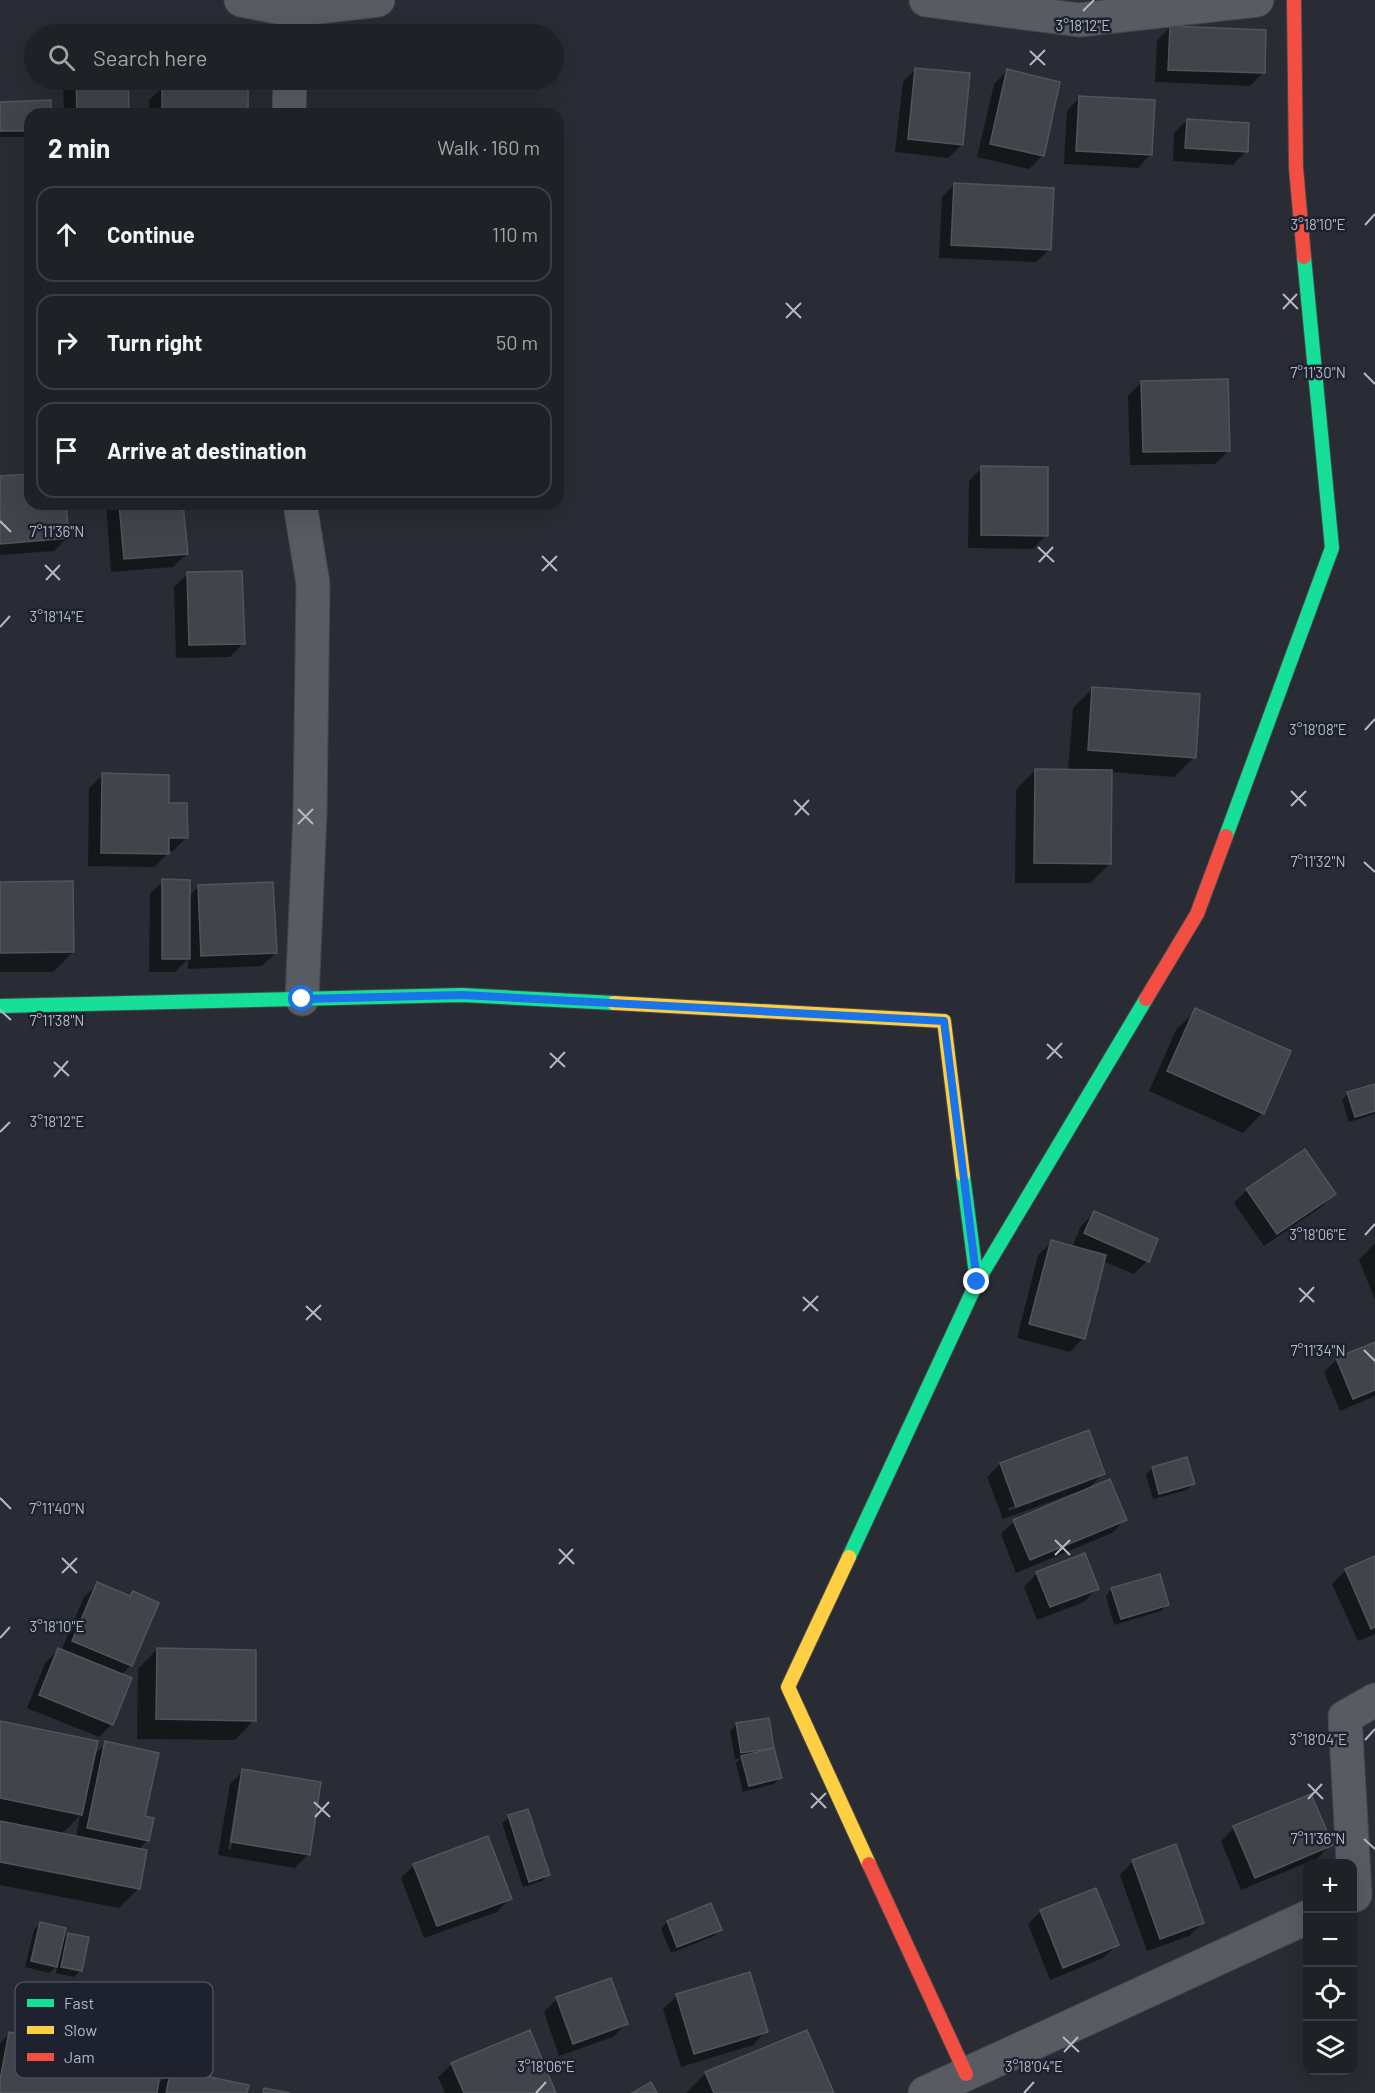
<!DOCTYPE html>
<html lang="en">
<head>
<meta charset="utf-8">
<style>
	:root { --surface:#1f2127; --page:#2c2e33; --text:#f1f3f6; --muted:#a1a3a7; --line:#3c3e44 }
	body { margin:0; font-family:Barlow,sans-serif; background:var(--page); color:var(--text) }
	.controls { position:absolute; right:18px; bottom:18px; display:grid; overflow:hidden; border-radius:12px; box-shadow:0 6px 24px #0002 }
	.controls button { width:54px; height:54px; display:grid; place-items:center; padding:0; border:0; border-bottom:2px solid var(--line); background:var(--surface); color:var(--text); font:30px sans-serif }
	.stop { position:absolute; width:18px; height:18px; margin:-14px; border:4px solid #1a73e8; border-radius:50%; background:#fff }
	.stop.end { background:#1a73e8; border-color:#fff; box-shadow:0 2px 6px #0008 }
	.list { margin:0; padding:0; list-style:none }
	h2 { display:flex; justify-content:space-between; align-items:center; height:78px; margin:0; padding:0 24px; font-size:26px }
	h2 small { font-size:20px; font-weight:400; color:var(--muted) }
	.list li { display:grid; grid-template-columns:39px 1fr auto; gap:18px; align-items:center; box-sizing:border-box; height:96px; margin:0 12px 12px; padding:0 12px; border:2px solid var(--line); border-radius:18px }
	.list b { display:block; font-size:22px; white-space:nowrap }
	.list em { font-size:20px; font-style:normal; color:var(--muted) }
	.icon { flex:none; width:33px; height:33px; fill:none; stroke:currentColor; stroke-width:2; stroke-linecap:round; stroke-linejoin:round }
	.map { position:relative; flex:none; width:1375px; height:2093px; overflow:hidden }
	.search { position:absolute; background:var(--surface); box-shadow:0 6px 24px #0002; left:24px; top:24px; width:540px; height:66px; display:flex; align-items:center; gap:15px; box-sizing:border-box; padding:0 21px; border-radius:33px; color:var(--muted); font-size:22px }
	.panel { position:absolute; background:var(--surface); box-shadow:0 6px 24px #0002; left:24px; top:108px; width:540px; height:402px; border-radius:18px }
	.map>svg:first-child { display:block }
	.shadow { fill:#0007; fill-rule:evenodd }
	.building { fill:#41444b; stroke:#51545b; stroke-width:1.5 }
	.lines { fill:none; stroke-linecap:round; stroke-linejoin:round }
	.street-casing { stroke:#45474d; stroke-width:35 }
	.fast-casing { stroke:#45474d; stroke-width:16 }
	.slow-casing { stroke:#45474d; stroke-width:16 }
	.jam-casing { stroke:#45474d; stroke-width:16 }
	.street { stroke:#595b62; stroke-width:33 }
	.fast { stroke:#16e098; stroke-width:14 }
	.slow { stroke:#ffcf43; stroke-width:14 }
	.jam { stroke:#f24e42; stroke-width:14 }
	.route { stroke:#1a73e8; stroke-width:8 }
	.ticks { fill:none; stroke:#b3b8c5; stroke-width:2 }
	.key { fill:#1d222e; stroke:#4a4f5b; stroke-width:1.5 }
	.key-label { font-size:16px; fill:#b3b8c5 }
	.ticks-label { font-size:15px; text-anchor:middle; fill:#b3b8c5; stroke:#1d222e; stroke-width:5; stroke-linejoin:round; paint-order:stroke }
</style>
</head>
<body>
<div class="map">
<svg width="1375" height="2093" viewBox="0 0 1375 2093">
	<rect width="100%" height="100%" fill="#292c34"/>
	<g class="shadow">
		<path d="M1170 27 1263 73 1250 86 1155 82 1157 41Z"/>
		<path d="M916 69 962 145 948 158 895 152 903 82Z"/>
		<path d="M1007 71 1059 83 1042 156 1029 169 977 157 994 84Z"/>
		<path d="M63 80H127L128 114H64Z"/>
		<path d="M163 87 247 114H149V100Z"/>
		<path d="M1080 97 1151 154 1138 168 1064 164 1067 111Z"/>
		<path d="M0 103 50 114H30V137H0Z"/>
		<path d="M1187 120 1246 151 1233 165 1173 161 1174 133Z"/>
		<path d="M955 184 1050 249 1036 262 939 258 942 197Z"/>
		<path d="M1141 382 1229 450 1215 464 1130 465 1128 396Z"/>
		<path d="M982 468 1046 535 1033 549 968 548 969 481Z"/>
		<path d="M30 475V504H64L67 538 54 551 0 555V478Z"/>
		<path d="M106 504H182L187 554 173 567 111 572Z"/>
		<path d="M188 574 243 643 230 657 176 658 174 587Z"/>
		<path d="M1093 688 1194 757 1174 777 1110 772V864L1090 883H1015L1016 790 1035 770 1068 771 1073 708Z"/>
		<path d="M103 775 167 804 186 838 173 851H167V854L154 867 88 866 89 788Z"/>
		<path d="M163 881 188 897 198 887 276 953 262 966 188 969V959L175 972H149L150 894Z"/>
		<path d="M0 883 73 952 53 972H0Z"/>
		<path d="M1196 1010 1262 1113 1243 1133 1149 1091 1176 1030Z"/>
		<path d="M1375 1085V1114L1349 1122 1342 1100 1348 1094Z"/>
		<path d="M1247 1190 1334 1194 1321 1207 1264 1246 1234 1203Z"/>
		<path d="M1094 1213 1147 1261 1134 1274 1103 1261 1083 1338 1070 1352 1017 1338 1038 1255 1052 1242 1072 1247 1081 1226Z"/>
		<path d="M1375 1243V1300L1359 1260Z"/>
		<path d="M1375 1344V1396L1340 1411 1324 1372 1337 1359Z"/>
		<path d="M1000 1464 1103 1473 1086 1491 1125 1519 1112 1533 1016 1573 1001 1534 1014 1521 1083 1492 1082 1490 1003 1519 987 1477ZM1089 1478V1481L1009 1511 1008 1508Z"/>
		<path d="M1152 1468 1194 1483 1187 1490 1153 1499 1146 1475Z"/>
		<path d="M1375 1557V1634L1358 1641 1332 1584 1346 1570Z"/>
		<path d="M1037 1573 1097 1588 1084 1602 1037 1620 1024 1587Z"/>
		<path d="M98 1584 129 1597 133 1593 131 1665 121 1675 112 1724 99 1737 27 1708 45 1663 58 1650 61 1651 84 1597Z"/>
		<path d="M1112 1589 1167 1604 1161 1611 1114 1625 1106 1596Z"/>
		<path d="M157 1649 254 1720 235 1740 137 1739 138 1669Z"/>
		<path d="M768 1720 780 1778 774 1784 743 1792 736 1763 741 1758 735 1759 730 1731 736 1725Z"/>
		<path d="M0 1723 93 1756 106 1743 144 1817 148 1840 139 1849V1888L119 1908 0 1885ZM80 1815 76 1837 61 1834 70 1826Z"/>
		<path d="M243 1771 308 1854 295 1868 218 1855 230 1784ZM239 1784H242L231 1850 228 1849Z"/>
		<path d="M509 1817 548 1875 542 1881 523 1887 502 1823Z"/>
		<path d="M1234 1828 1331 1844 1318 1858 1241 1890 1221 1841Z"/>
		<path d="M1133 1861 1203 1923 1189 1936 1147 1951 1120 1875Z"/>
		<path d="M414 1865 510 1898 497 1912 424 1938 401 1878Z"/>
		<path d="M710 1905 720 1930 714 1936 671 1953 661 1929 667 1922Z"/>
		<path d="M1041 1911 1117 1945 1103 1958 1050 1980 1028 1924Z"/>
		<path d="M40 1923 62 1941 68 1934 80 1970 74 1977 56 1973 57 1965 49 1973 25 1967 34 1930Z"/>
		<path d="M677 1996 766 2031 753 2045 681 2067 663 2009Z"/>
		<path d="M557 1999 626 2024 613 2037 559 2056 544 2012Z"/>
		<path d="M9 2034 157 2085 171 2071 245 2093H0V2043Z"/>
		<path d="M452 2064 554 2093H445L438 2077Z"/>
		<path d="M706 2073 832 2093H686Z"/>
	</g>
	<g class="building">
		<path d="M1170 26 1266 30 1265 73 1168 70Z"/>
		<path d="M915 68 970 73 963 145 908 139Z"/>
		<path d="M1007 69 1060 82 1044 156 990 144Z"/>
		<path d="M76 80H128L129 114H77Z"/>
		<path d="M248 84V114H162V86Z"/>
		<path d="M1079 96 1155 100 1152 155 1076 151Z"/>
		<path d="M51 100V114H30V131H0V102Z"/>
		<path d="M1187 119 1249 123 1248 152 1185 148Z"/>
		<path d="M954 183 1054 188 1051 250 951 245Z"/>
		<path d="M1228 379 1230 451 1143 452 1141 381Z"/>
		<path d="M981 466 1048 467V536L981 535Z"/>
		<path d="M30 474V504H66L69 538 0 544V476Z"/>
		<path d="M119 504H183L188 554 124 559Z"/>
		<path d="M242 571 245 644 189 645 187 572Z"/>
		<path d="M1092 687 1200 694 1196 758 1088 750Z"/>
		<path d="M1035 769 1112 770 1111 864 1034 863Z"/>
		<path d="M102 773 169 775V803H187L188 838H169V854L101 853Z"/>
		<path d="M162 879 190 880V959H162Z"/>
		<path d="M73 881 74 952 0 953V882Z"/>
		<path d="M273 882 277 953 201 956 198 885Z"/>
		<path d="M1195 1008 1291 1051 1264 1114 1167 1071Z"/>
		<path d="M1375 1084V1111L1355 1117 1347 1092Z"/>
		<path d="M1305 1149 1336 1194 1277 1234 1246 1189Z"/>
		<path d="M1094 1211 1158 1239 1149 1262 1084 1233Z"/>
		<path d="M1051 1240 1106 1255 1085 1339 1029 1324Z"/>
		<path d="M1375 1342V1390L1353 1399 1336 1358Z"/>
		<path d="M1089 1430 1105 1474 1016 1507 1000 1463Z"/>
		<path d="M1187 1457 1195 1484 1159 1494 1152 1467Z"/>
		<path d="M1110 1479 1127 1520 1030 1560 1013 1520Z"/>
		<path d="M1085 1553 1099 1589 1050 1607 1036 1572Z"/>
		<path d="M1375 1556V1627L1371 1629 1345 1569Z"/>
		<path d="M1160 1574 1169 1605 1121 1619 1111 1588Z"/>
		<path d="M97 1582 130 1596 133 1591 159 1603 132 1666 72 1641Z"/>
		<path d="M58 1648 132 1678 113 1725 39 1695Z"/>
		<path d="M157 1648 256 1650V1721L156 1719Z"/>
		<path d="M769 1718 774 1748 741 1753 736 1723Z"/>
		<path d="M0 1721 98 1741 82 1815 0 1798Z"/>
		<path d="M105 1741 159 1753 145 1816 154 1818 149 1841 87 1828Z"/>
		<path d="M774 1748 782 1778 749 1786 741 1756Z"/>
		<path d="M242 1769 321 1782 310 1855 231 1842Z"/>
		<path d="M1311 1794 1333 1845 1255 1878 1233 1826Z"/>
		<path d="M528 1809 550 1875 529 1882 508 1815Z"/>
		<path d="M0 1821 147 1850 140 1889 0 1862Z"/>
		<path d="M488 1836 512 1899 437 1926 413 1864Z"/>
		<path d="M1176 1844 1204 1923 1160 1939 1132 1860Z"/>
		<path d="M1096 1888 1119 1945 1063 1968 1040 1910Z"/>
		<path d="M711 1903 722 1930 677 1947 667 1921Z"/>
		<path d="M40 1922 66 1928 57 1967 31 1961Z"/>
		<path d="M68 1933 89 1937 82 1971 61 1967Z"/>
		<path d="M750 1972 768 2032 694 2054 676 1994Z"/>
		<path d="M611 1978 628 2024 573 2044 556 1997Z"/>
		<path d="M530 2030 556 2093H464L451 2063Z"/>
		<path d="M807 2030 834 2093H714L705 2072Z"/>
		<path d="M9 2032 162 2061 157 2093H0V2080Z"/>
		<path d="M171 2069 249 2085 247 2093H166Z"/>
		<path d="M651 2082 657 2093H632Z"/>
		<path d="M264 2088 290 2093H263Z"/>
	</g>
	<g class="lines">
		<g class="street-casing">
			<g id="street">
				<path d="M241 0 292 10 378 0"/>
				<path d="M926 0 1079 20 1257 0"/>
				<path d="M289 114 290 80"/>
				<path d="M300 504 313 584 310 814 302 999"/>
				<path d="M1352 1896 1355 1895 1345 1717 1375 1700"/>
				<path d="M925 2093 1308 1917"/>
			</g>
		</g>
		<g class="fast-casing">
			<g id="fast">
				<path d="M1226 836 1332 548 1304 257"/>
				<path d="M0 1006 462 995 614 1003"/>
				<path d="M977 1282 1146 999"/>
				<path d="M849 1557 977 1282 963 1175"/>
			</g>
		</g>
		<g class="slow-casing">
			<g id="slow">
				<path d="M614 1003 944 1021 963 1175"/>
				<path d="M849 1557 788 1687 869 1864"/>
			</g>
		</g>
		<g class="jam-casing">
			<g id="jam">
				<path d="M1294 0 1296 168 1304 257"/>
				<path d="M1146 999 1197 914 1226 836"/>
				<path d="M869 1864 966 2074"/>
			</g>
		</g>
		<use href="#street" class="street"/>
		<use href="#fast" class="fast"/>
		<use href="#slow" class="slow"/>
		<use href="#jam" class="jam"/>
	</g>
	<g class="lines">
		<path class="route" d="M302 999 462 995 944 1021 977 1282"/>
	</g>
	<path class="ticks" d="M1083 11 1094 0M1030 51 1045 65M1030 65 1045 50M1365 225 1375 214M1283 294 1298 309M786 303 801 318M1283 309 1297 294M786 318 801 303M1364 373 1375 384M0 521 11 532M1038 547 1054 562M542 556 557 571M1039 562 1053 547M45 565 60 580M542 571 557 556M46 580 60 565M0 627 10 616M1365 730 1375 719M1291 791 1306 806M794 800 809 815M1291 806 1306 791M298 809 313 824M795 815 809 800M298 824 313 809M1364 862 1375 872M0 1010 11 1020M1047 1044 1062 1058M550 1053 565 1067M1047 1059 1062 1043M54 1062 69 1076M550 1068 565 1052M54 1077 68 1061M0 1132 10 1122M1365 1235 1375 1224M1299 1288 1314 1302M803 1297 818 1311M1300 1302 1314 1287M306 1306 321 1320M803 1311 818 1296M306 1320 321 1305M1364 1350 1375 1361M0 1498 11 1509M1055 1540 1070 1555M559 1549 574 1564M1055 1555 1070 1540M62 1558 77 1573M559 1564 573 1549M62 1573 77 1558M0 1638 10 1627M1365 1740 1375 1729M1308 1784 1323 1799M811 1793 826 1808M1308 1799 1322 1784M314 1802 330 1817M811 1808 826 1793M315 1817 329 1802M1364 1839 1375 1849M1063 2037 1079 2052M1064 2052 1078 2037M536 2093 546 2082M1024 2093 1034 2082"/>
	<rect x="15" y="1982" width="198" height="96" rx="9" class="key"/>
	<rect x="27" y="1999" width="27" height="8" fill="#16e098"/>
	<rect x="27" y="2026" width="27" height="8" fill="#ffcf43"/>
	<rect x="27" y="2053" width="27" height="8" fill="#f24e42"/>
	<g class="key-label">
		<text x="64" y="2009">Fast</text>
		<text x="64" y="2036">Slow</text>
		<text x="64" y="2063">Jam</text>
	</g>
	<g class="ticks-label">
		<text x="1083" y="31">3°18'12"E</text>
		<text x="1318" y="230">3°18'10"E</text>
		<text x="1318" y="378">7°11'30"N</text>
		<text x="57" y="537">7°11'36"N</text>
		<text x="57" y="622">3°18'14"E</text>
		<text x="1318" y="735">3°18'08"E</text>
		<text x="1318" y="867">7°11'32"N</text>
		<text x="57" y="1026">7°11'38"N</text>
		<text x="57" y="1127">3°18'12"E</text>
		<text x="1318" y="1240">3°18'06"E</text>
		<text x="1318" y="1356">7°11'34"N</text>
		<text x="57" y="1514">7°11'40"N</text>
		<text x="57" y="1632">3°18'10"E</text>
		<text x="1318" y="1745">3°18'04"E</text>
		<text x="1318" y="1844">7°11'36"N</text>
		<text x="546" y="2072">3°18'06"E</text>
		<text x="1034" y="2072">3°18'04"E</text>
	</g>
</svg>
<div class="controls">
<button>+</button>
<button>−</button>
<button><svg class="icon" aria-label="locate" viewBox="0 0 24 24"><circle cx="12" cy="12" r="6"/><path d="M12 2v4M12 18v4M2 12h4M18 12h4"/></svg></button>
<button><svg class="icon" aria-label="layers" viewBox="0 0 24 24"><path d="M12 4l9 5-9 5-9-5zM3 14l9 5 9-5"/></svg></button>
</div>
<div class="stop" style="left:302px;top:999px"></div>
<div class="stop end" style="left:977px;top:1282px"></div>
<div class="search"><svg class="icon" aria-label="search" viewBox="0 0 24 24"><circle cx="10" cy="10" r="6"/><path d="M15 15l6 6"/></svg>Search here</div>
<section class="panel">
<h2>2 min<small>Walk · 160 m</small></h2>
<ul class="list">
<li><svg class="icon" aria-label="ahead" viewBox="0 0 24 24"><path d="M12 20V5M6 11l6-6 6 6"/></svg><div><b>Continue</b></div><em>110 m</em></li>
<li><svg class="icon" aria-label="right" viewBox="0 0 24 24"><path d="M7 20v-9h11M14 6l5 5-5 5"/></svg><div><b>Turn right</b></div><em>50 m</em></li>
<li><svg class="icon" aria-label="arrive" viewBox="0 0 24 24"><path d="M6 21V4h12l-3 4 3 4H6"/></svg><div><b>Arrive at destination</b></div></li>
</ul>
</section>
</div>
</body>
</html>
